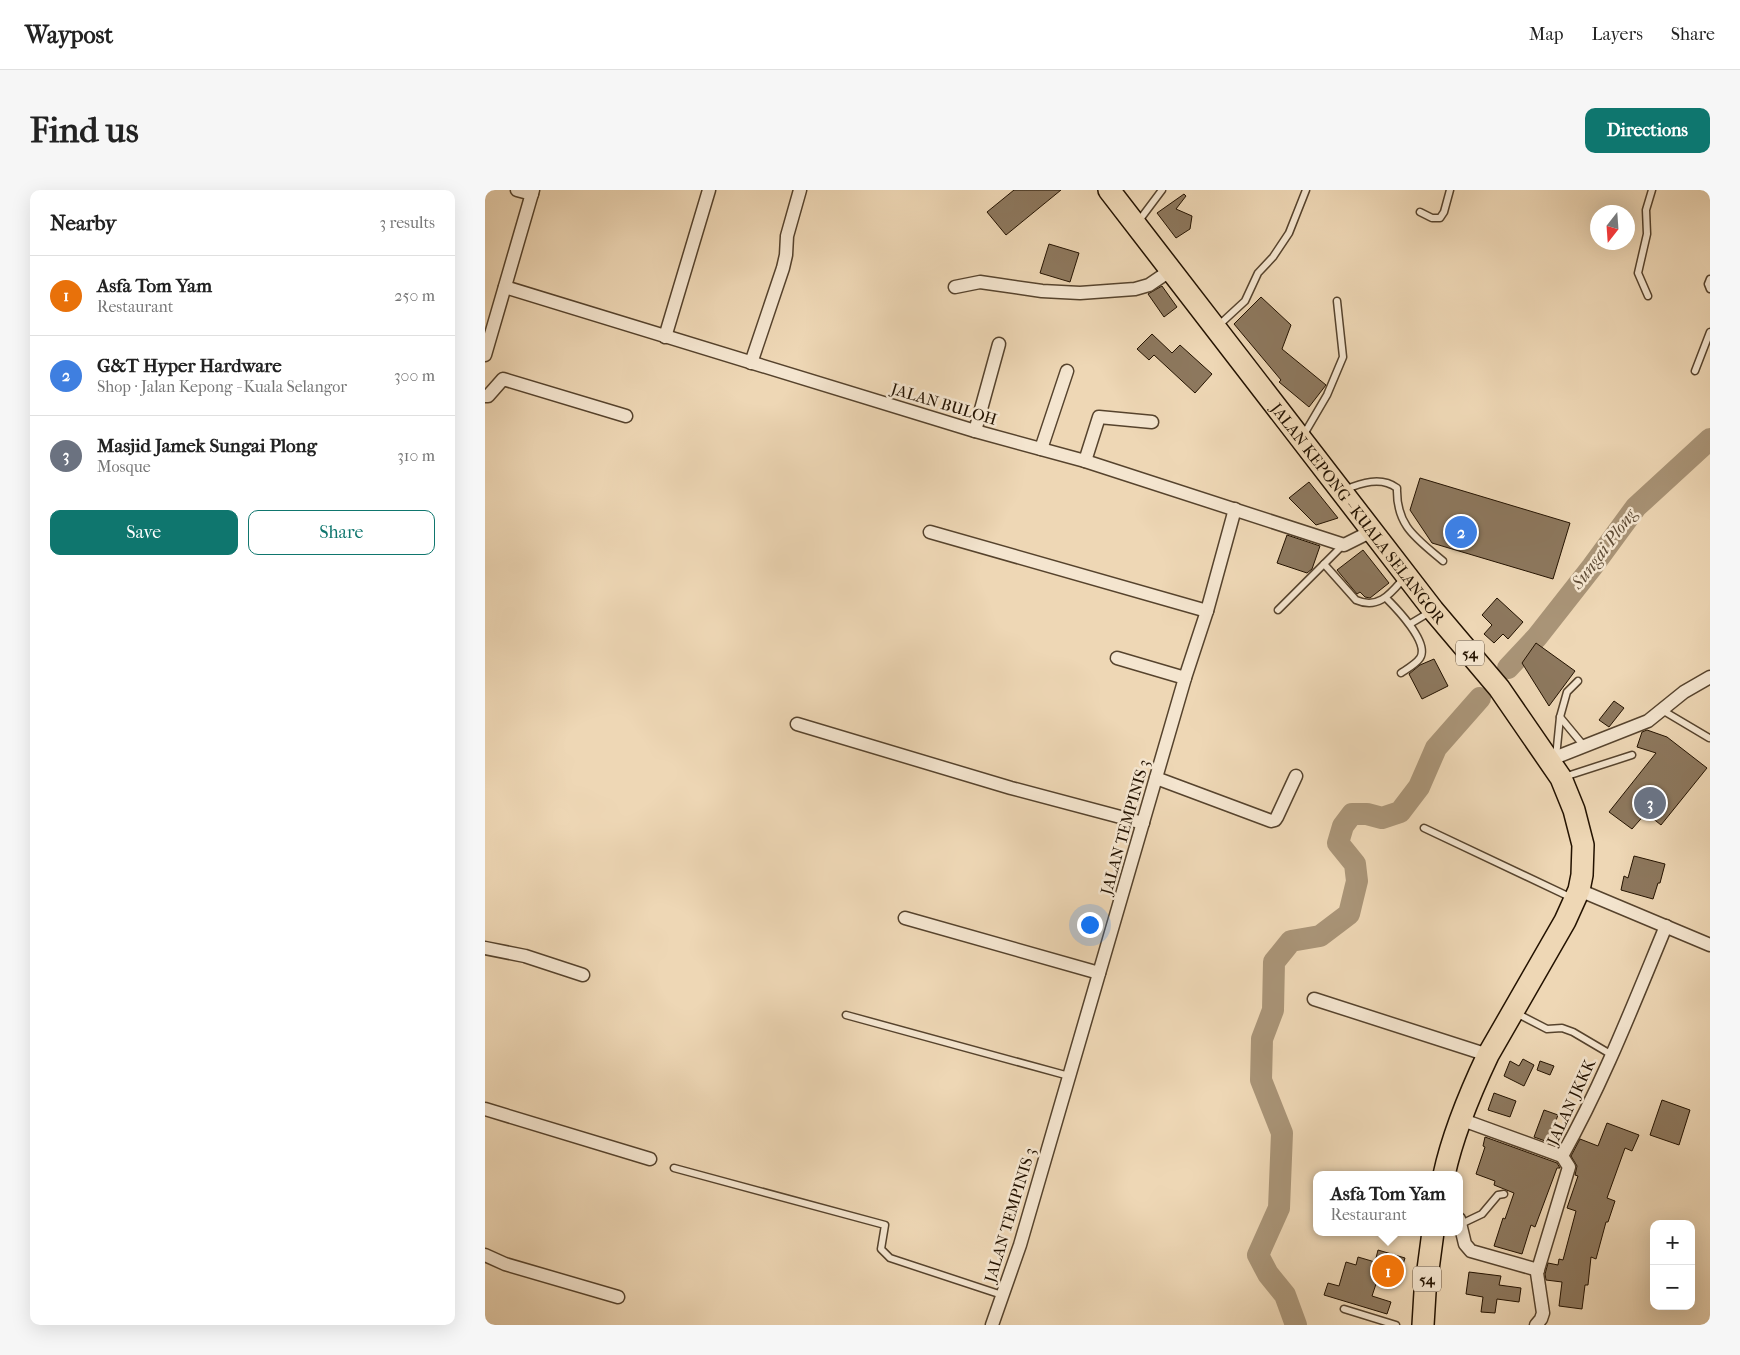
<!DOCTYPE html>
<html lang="en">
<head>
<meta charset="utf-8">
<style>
	:root { --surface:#fff; --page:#f6f6f6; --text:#222; --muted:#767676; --line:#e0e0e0; --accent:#0f766e }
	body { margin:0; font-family:"IM FELL French Canon",serif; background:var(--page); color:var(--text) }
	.controls { position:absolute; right:15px; bottom:15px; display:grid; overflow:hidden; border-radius:10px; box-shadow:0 5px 20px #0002 }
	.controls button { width:45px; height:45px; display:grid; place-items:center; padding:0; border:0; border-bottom:1px solid var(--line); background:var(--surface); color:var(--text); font:25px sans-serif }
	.compass { position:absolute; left:1105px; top:15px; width:45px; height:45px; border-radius:50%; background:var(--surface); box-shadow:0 5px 20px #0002; rotate:197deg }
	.you { position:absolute; left:604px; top:734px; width:18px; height:18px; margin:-12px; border:4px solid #fff; border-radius:50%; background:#1a73e8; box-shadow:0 0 0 8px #1a73e833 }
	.badge { display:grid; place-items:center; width:32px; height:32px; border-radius:50%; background:var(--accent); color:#fff; font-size:16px; font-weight:700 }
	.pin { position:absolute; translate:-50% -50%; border:2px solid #fff; box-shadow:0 1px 5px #0006 }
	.popup { position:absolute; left:828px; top:981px; width:150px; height:65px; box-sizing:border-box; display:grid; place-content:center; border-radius:10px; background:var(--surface); filter:drop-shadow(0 1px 4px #0005); font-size:16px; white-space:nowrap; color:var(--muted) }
	.popup b { font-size:19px; color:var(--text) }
	.popup::after { content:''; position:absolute; left:50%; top:100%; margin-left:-10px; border:10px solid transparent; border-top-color:var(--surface) }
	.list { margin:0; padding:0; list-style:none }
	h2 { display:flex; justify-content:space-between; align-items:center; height:65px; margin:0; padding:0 20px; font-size:21px }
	h2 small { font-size:16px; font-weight:400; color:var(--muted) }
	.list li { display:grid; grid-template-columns:32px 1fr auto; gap:15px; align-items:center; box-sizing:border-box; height:80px; padding:0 20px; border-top:1px solid var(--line) }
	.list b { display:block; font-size:19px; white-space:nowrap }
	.list p { margin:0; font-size:16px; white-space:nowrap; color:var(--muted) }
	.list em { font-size:16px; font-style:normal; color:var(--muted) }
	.actions { display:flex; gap:10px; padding:15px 20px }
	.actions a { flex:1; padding:11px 0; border:1px solid var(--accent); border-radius:10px; text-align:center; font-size:18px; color:var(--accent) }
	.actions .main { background:var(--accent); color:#fff }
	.map { position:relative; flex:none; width:1225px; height:1135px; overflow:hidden; border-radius:10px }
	header { display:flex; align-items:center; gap:30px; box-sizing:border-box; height:70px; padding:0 25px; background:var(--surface); border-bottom:1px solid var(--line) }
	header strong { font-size:24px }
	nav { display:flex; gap:28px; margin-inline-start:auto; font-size:18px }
	.intro { display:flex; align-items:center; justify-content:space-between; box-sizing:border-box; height:120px; padding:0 30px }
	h1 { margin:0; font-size:35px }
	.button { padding:12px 22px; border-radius:10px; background:var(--accent); color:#fff; font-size:18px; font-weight:700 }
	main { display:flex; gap:30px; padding:0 30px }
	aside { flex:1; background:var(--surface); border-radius:10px; box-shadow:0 5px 20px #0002 }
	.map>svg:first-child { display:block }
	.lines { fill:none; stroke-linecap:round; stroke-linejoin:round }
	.river { stroke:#a99477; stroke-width:22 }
	.building { fill:#8d785e; stroke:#231200 }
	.lane-casing { stroke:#56432d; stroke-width:9 }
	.street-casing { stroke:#56432d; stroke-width:15 }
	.highway-casing { stroke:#231200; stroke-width:24 }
	.lane { stroke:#f4e5cf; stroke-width:6 }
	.street { stroke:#f4e5cf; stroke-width:12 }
	.highway { stroke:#eed7b5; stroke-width:21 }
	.labels { text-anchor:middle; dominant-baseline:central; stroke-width:5; stroke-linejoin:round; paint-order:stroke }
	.shield { fill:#f4e5cf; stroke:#62513e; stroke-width:1 }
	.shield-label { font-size:15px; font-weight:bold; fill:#231200 }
	.street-label { font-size:16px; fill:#231200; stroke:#f4e5cf }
	.water-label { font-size:18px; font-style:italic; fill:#5f4c36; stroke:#f4e5cf }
</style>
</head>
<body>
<header>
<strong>Waypost</strong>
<nav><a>Map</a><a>Layers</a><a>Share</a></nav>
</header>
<div class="intro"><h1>Find us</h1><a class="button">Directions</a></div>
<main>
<aside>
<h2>Nearby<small>3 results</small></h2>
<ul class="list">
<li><span class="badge" style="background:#e8710a">1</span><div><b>Asfa Tom Yam</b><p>Restaurant</p></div><em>250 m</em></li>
<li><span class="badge" style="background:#3f7fe0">2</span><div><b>G&amp;T Hyper Hardware</b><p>Shop · Jalan Kepong - Kuala Selangor</p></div><em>300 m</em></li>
<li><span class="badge" style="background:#6b7280">3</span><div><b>Masjid Jamek Sungai Plong</b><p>Mosque</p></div><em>310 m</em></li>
</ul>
<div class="actions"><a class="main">Save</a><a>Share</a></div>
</aside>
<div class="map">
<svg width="1225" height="1135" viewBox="0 0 1225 1135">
	<rect width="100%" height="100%" fill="#eed7b5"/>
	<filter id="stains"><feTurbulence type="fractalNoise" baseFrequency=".004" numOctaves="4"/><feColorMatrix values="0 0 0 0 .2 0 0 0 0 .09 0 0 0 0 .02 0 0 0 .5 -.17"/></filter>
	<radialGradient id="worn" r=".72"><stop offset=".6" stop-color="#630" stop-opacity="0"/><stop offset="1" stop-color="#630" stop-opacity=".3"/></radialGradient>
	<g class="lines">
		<g class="river">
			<path d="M1023 478 1052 447 1107 377 1151 317 1225 249"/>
			<path d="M811 1135 800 1105 783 1084 773 1065 794 1018 797 943 776 890 777 849 788 820 789 772 806 751 835 746 864 724 872 691 870 674 853 653 858 636 867 624H882L897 628 915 622 934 597 951 558 995 508"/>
		</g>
	</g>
	<g class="building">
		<path d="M529 0H576L521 45 502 22Z"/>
		<path d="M699 4 701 6 691 19 707 26 705 39 691 48 672 23Z"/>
		<path d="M564 54 594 63 585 92 555 83Z"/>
		<path d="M677 96 692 117 679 127 663 104Z"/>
		<path d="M776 107 806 135 797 159 841 195 824 217 794 192 796 190 749 134Z"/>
		<path d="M667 144 687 163 695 155 727 184 710 203 669 165 664 170 652 159Z"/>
		<path d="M935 288 1085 333 1068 389 947 353 925 320Z"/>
		<path d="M824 292 853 328 831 335 804 308Z"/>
		<path d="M802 345 835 356 827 379 822 383 792 373Z"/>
		<path d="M878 360 904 393 885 408 880 407 875 402 872 404 852 380Z"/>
		<path d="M1012 408 1038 432 1023 449 1018 444 1009 453 999 444 1007 435 997 425Z"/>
		<path d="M1051 453 1090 481 1064 516 1037 473Z"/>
		<path d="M949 469 963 496 937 509 924 484 935 475Z"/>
		<path d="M1129 511 1139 518 1124 537 1114 530Z"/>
		<path d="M1162 540 1182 547 1222 578 1176 635 1161 623 1147 639 1124 622 1171 563 1152 557 1157 542Z"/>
		<path d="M1149 666 1180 674 1175 693H1173L1168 709 1136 700 1139 686 1143 688Z"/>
		<path d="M1038 869 1049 875 1039 896 1019 886 1025 871 1034 876Z"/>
		<path d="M1055 871 1069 876 1065 885 1052 880Z"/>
		<path d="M1009 903 1031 911 1025 927 1003 920Z"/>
		<path d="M1177 910 1205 920 1194 955 1165 945Z"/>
		<path d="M1059 920 1073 925 1063 952 1049 947Z"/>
		<path d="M1122 933 1154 945 1147 961 1140 958 1122 1008 1130 1011 1123 1032H1121L1111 1069 1106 1067 1103 1095H1100L1097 1119 1074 1116 1077 1092 1061 1090 1060 1084 1063 1073 1073 1075 1074 1069 1078 1070 1091 1021 1082 1018 1093 986 1090 985 1092 976 1086 966 1095 949 1113 956Z"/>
		<path d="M1000 947 1072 973 1075 978H1072L1050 1037 1046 1035 1037 1064 1009 1056 1018 1028 1020 1029 1029 1003 1009 995 1010 991 991 984 1000 957 998 956Z"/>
		<path d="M893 1060 920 1068 912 1094 893 1088 887 1106 906 1112 902 1124 839 1105 843 1093 854 1096 861 1072 871 1075 873 1067 890 1072Z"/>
		<path d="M984 1082 1016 1086 1014 1095 1036 1098 1034 1112 1012 1109 1010 1123 996 1122 998 1107 981 1104Z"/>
	</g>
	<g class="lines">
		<g class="lane-casing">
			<g id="lane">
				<path d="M935 22 947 28H955L959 22 965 0"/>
				<path d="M653 32 677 0"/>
				<path d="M1225 89 1223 94 1225 99"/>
				<path d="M1163 106 1153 83 1162 44 1161 20 1167 0"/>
				<path d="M734 135 760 111 773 83 788 67 804 43 821 0"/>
				<path d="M1210 181 1225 142"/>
				<path d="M818 246 842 205 858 167 852 111"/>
				<path d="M859 300C876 293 896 286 912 298 911 336 931 348 958 371"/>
				<path d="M839 374 871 410C894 420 906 403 919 388"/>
				<path d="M901 408C911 418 945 453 935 468 931 474 922 479 916 483"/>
				<path d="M793 420 858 355"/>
				<path d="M925 434 945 422"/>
				<path d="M1177 520 1224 548"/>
				<path d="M1075 527 1099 556"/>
				<path d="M1071 567 1075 527 1082 502 1093 491"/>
				<path d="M1079 587 1147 565"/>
				<path d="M939 638 1087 708"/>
				<path d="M1031 823 1062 839 1077 838 1088 842 1127 865"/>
				<path d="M361 825 584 886"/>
				<path d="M189 978 400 1035 396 1059 405 1068 517 1105"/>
				<path d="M976 1034 997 1024 1013 1005 1019 1004"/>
				<path d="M859 1119 911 1135"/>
			</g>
		</g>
		<g class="street-casing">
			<g id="street">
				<path d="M32 0 47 4"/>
				<path d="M20 97 490 241 600 271 859 355 887 341"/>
				<path d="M470 97 495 92 557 101 595 103 650 99 664 95 686 80"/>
				<path d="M180 147 224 0"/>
				<path d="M0 165 48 0"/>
				<path d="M266 173 298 78 301 65 302 46 315 0"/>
				<path d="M0 206H3L18 189 141 226"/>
				<path d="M490 241 514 154"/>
				<path d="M556 259 582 181"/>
				<path d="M600 271 614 227 667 232"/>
				<path d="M445 342 722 421"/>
				<path d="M632 468 700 488"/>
				<path d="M312 534 526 598 658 633"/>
				<path d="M1064 570 1163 531 1199 502 1225 487"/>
				<path d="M671 588 786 631 790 630 792 627 811 586"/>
				<path d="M1094 700 1225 755"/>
				<path d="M420 728 614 783"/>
				<path d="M0 758 40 766 98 785"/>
				<path d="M829 809 1003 865"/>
				<path d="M0 919 165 969"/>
				<path d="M975 929 1077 966"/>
				<path d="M974 1029 980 1054 986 1061 1053 1080"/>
				<path d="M0 1065 20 1074 133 1107"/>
				<path d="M507 1135 535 1055 700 488 722 421 750 319"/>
				<path d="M1051 1135 1056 1129 1058 1123 1052 1083 1084 977 1077 966C1118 893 1149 813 1181 736"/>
			</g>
		</g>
		<g class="highway-casing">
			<g id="highway">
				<path id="s1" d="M624 0 948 420 1014 498 1076 588 1089 620 1098 655 1097 685 1094 700 1080 731 1003 865C985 903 968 943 959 985"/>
				<path d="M938 1135 940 1102 948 1042"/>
			</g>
		</g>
		<use href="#lane" class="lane"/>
		<use href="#street" class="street"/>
		<use href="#highway" class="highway"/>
	</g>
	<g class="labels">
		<g class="shield">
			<rect x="971" y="450.5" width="28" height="25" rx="4"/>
			<rect x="928" y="1076.5" width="28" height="25" rx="4"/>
		</g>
		<g class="shield-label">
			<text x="985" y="463">54</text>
			<text x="942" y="1089">54</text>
		</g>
		<g class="street-label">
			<text transform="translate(459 214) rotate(17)">JALAN BULOH</text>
			<text stroke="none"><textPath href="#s1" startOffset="408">JALAN KEPONG - KUALA SELANGOR</textPath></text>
			<text transform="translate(640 637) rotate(-74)">JALAN TEMPINIS 3</text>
			<text transform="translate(1086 912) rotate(-65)">JALAN JKKK</text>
			<text transform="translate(525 1025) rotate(-73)">JALAN TEMPINIS 3</text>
		</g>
		<g class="water-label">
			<text transform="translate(1119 359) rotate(-53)">Sungai Plong</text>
		</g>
	</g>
	<rect width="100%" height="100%" filter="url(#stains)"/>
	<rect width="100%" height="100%" fill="url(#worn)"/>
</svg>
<div class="controls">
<button>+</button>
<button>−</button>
</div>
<svg class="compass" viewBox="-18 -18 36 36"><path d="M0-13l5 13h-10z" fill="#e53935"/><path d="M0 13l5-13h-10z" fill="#767676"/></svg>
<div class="you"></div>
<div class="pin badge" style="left:903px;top:1081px;background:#e8710a">1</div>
<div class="popup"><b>Asfa Tom Yam</b>Restaurant</div>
<div class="pin badge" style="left:976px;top:342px;background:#3f7fe0">2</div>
<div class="pin badge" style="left:1165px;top:613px;background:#6b7280">3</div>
</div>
</main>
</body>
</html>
